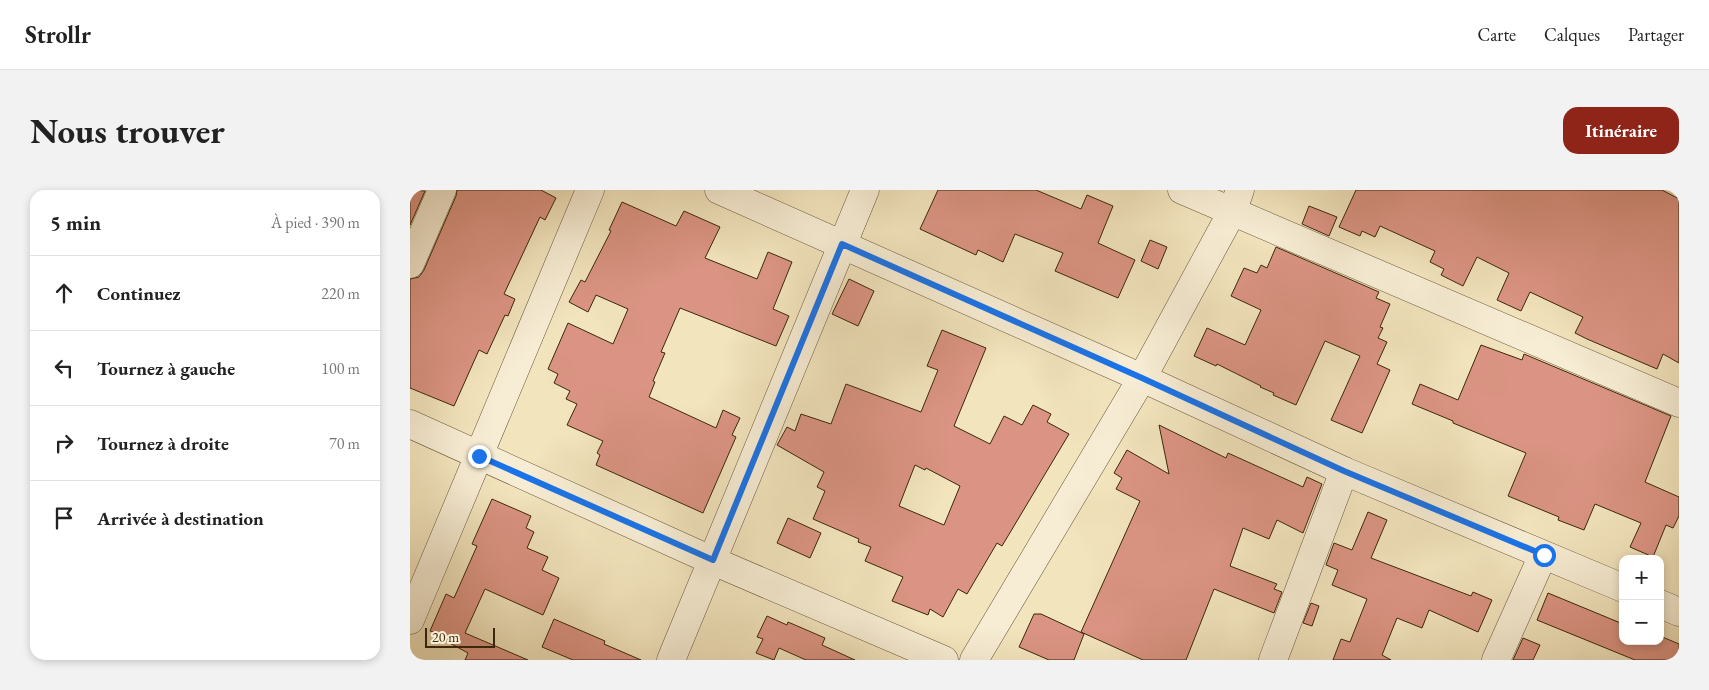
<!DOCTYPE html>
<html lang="fr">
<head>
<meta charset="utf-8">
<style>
	:root { --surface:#fff; --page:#f2f2f2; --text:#222; --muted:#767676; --line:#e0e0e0; --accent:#8f2418 }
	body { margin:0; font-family:"EB Garamond",serif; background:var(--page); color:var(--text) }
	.controls { position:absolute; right:15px; bottom:15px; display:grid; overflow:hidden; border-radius:10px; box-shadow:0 2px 8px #0003 }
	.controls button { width:45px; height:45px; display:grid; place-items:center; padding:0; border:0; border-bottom:1px solid var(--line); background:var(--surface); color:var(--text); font:25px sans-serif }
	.scale { position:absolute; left:15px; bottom:12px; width:70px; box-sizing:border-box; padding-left:5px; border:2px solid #3b270b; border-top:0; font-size:14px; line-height:18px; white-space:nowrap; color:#3b270b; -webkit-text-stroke:4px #f7edd4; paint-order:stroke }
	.stop { position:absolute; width:15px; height:15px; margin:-11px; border:4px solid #1a73e8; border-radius:50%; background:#fff }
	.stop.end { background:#1a73e8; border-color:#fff; box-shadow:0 1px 5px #0008 }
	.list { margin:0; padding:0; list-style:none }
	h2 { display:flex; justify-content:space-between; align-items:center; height:65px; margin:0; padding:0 20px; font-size:21px }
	h2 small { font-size:16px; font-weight:400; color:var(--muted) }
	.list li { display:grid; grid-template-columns:32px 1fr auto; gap:15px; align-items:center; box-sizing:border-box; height:75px; padding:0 20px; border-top:1px solid var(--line) }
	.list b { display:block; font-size:19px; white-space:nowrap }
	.list em { font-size:16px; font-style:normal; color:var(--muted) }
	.icon { flex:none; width:28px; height:28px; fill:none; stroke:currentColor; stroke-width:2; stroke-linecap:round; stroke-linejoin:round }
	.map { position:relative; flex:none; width:1269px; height:470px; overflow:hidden; border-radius:15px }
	header { display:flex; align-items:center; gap:30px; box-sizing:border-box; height:70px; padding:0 25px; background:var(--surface); border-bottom:1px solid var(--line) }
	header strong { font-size:24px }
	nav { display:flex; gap:28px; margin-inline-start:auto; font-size:18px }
	.intro { display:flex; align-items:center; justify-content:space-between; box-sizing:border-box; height:120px; padding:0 30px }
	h1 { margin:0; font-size:35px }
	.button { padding:12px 22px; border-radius:15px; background:var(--accent); color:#fff; font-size:18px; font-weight:700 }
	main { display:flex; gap:30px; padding:0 30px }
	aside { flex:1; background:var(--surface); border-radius:15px; box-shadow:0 2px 8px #0003 }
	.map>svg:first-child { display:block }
	.building { fill:#db9483; stroke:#3b270b; fill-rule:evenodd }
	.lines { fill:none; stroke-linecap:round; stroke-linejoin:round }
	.minor-casing { stroke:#695638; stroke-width:29 }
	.minor { stroke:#f7edd4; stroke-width:28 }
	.route { stroke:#1a73e8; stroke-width:6 }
</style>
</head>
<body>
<header>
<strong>Strollr</strong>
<nav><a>Carte</a><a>Calques</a><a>Partager</a></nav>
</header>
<div class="intro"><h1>Nous trouver</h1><a class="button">Itinéraire</a></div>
<main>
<aside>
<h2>5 min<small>À pied · 390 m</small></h2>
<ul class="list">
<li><svg class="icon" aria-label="ahead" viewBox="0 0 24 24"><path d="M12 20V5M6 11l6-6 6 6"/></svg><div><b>Continuez</b></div><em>220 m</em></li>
<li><svg class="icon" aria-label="left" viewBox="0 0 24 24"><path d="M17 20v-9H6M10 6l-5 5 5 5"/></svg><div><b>Tournez à gauche</b></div><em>100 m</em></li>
<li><svg class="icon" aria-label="right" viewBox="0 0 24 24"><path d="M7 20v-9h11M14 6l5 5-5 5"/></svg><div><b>Tournez à droite</b></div><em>70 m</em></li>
<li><svg class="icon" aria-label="arrive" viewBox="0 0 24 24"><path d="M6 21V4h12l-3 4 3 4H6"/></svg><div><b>Arrivée à destination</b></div></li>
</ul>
</aside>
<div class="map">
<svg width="1269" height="470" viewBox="0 0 1269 470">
	<rect width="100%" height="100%" fill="#f2e4bd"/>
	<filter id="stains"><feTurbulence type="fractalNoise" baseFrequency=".004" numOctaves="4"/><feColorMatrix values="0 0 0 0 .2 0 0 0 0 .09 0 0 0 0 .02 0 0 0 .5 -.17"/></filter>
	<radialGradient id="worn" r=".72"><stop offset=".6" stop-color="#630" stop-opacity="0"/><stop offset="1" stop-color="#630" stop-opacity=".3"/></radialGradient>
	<g class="building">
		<path d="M0 0 15 1 0 35Z"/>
		<path d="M47 0H131L146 8 135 30 130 27 94 104 105 109 98 126 95 125 77 164 69 160 44 216 0 198V89L9 87 14 80 46 6Z"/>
		<path d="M528 0H626L671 19 677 5 703 16 688 53 725 70 708 108 645 81 653 63 605 44 593 72 568 60 566 65 510 39Z"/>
		<path d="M946 0H1252L1269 9V173L1253 164 1247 179 1177 149 1165 143 1173 127 1120 102 1111 121 1087 110 1099 83 1067 67 1053 96 1031 85 1034 79 1020 72 1025 61 970 36 965 47 952 41 950 46 929 37Z"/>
		<path d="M212 12 266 36 274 21 310 37 295 68 347 89 358 62 382 72 363 119 379 126 366 156 270 118 251 162 255 163 243 191 245 192 239 207 306 238 313 220 330 228 322 245 326 247 293 323 186 275 190 265 187 263 193 251 157 235 167 214 156 209 160 201 144 193 148 184 138 179 158 133 203 154 218 119 186 105 178 122 159 112 171 90 175 92 201 41 199 40Z"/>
		<path d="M899 16 927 27 919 46 892 34Z"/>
		<path d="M740 50 757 57 748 79 731 71Z"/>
		<path d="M866 57 969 102 966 108 980 114 970 137 973 138 968 148 977 152 967 174 980 180 952 243 921 230 950 166 915 151 886 215 863 205 864 203 850 197 851 196 807 174 806 176 784 166 797 138 835 155 851 120 821 106 834 78 847 83 851 75 857 78Z"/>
		<path d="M439 89 464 101 448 136 422 124Z"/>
		<path d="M532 140 576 158 544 236 580 254 594 226 612 235 623 215 641 224 637 232 659 244 592 356 587 353 557 404 548 399 533 427 520 419 518 425 482 411 493 387 455 371 461 357 448 352 449 349 403 329 415 301 407 297 414 282 367 255 377 237 385 241 391 224 421 234 436 194 511 222 528 180 517 176ZM505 275 515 280 516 278 550 296 534 335 489 316Z"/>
		<path d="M1071 155 1112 170 1114 164 1261 226 1235 292 1269 307V326L1263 338 1256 335 1243 367 1220 357 1231 333 1185 314 1174 340 1148 330 1149 327 1098 306 1116 263 1043 233V231L1002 214 1010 194 1048 210Z"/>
		<path d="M749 235 816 268 818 263 893 297 897 287 912 294 893 343 867 330 859 349 833 338 820 376 867 394 864 399 872 402 864 423 804 399 776 470H733L671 442 730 311 706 299 712 288 704 283 717 260 759 284Z"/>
		<path d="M82 309 121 326 116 338 124 342 117 358 138 367 132 380 149 388 133 425 75 399 55 443 118 470H55L58 463 25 445 26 443 20 441 36 404 44 408 67 356 62 354Z"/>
		<path d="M958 322 977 330 961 368 1061 406 1063 402 1082 410 1068 442 1019 420 1012 438 987 428 972 465 981 470H923L931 449 940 452 957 409 922 395 928 380 916 375 924 353 942 360Z"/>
		<path d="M378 328 411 343 400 368 367 353Z"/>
		<path d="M1138 403 1213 434V451H1250V446L1269 454V470H1225L1127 430Z"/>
		<path d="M901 413 909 416 902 436 893 433Z"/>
		<path d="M624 424H631L674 444 664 470H639L609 457Z"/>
		<path d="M357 426 377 435 378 432 415 448 412 455 445 470H396L369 458 364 470 346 463 353 449 347 447Z"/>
		<path d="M144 429 195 451 194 454 231 470H163L132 457Z"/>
		<path d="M1113 448 1130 455 1123 470H1103Z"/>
	</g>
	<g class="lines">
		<g class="minor-casing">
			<g id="minor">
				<path d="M309 0 732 188 934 281 1213 398"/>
				<path d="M772 0 1269 213"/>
				<path d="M0 74 32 0"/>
				<path d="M0 234 303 371 534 470"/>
				<path d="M1250 414 1269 422"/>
				<path d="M0 430 180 0"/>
				<path d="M261 470 455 0"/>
				<path d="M564 470 732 188 822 22 830 0"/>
				<path d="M863 470 934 281"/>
				<path d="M1086 470 1133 365"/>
			</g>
		</g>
		<use href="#minor" class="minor"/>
	</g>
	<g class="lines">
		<path class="route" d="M69 266 303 370 432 54 732 188 934 281 1134 365"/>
	</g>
	<rect width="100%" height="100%" filter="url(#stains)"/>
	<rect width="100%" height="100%" fill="url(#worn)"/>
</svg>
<div class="controls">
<button>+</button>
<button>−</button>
</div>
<div class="scale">20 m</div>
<div class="stop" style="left:1134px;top:365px"></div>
<div class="stop end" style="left:69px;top:266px"></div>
</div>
</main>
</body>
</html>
